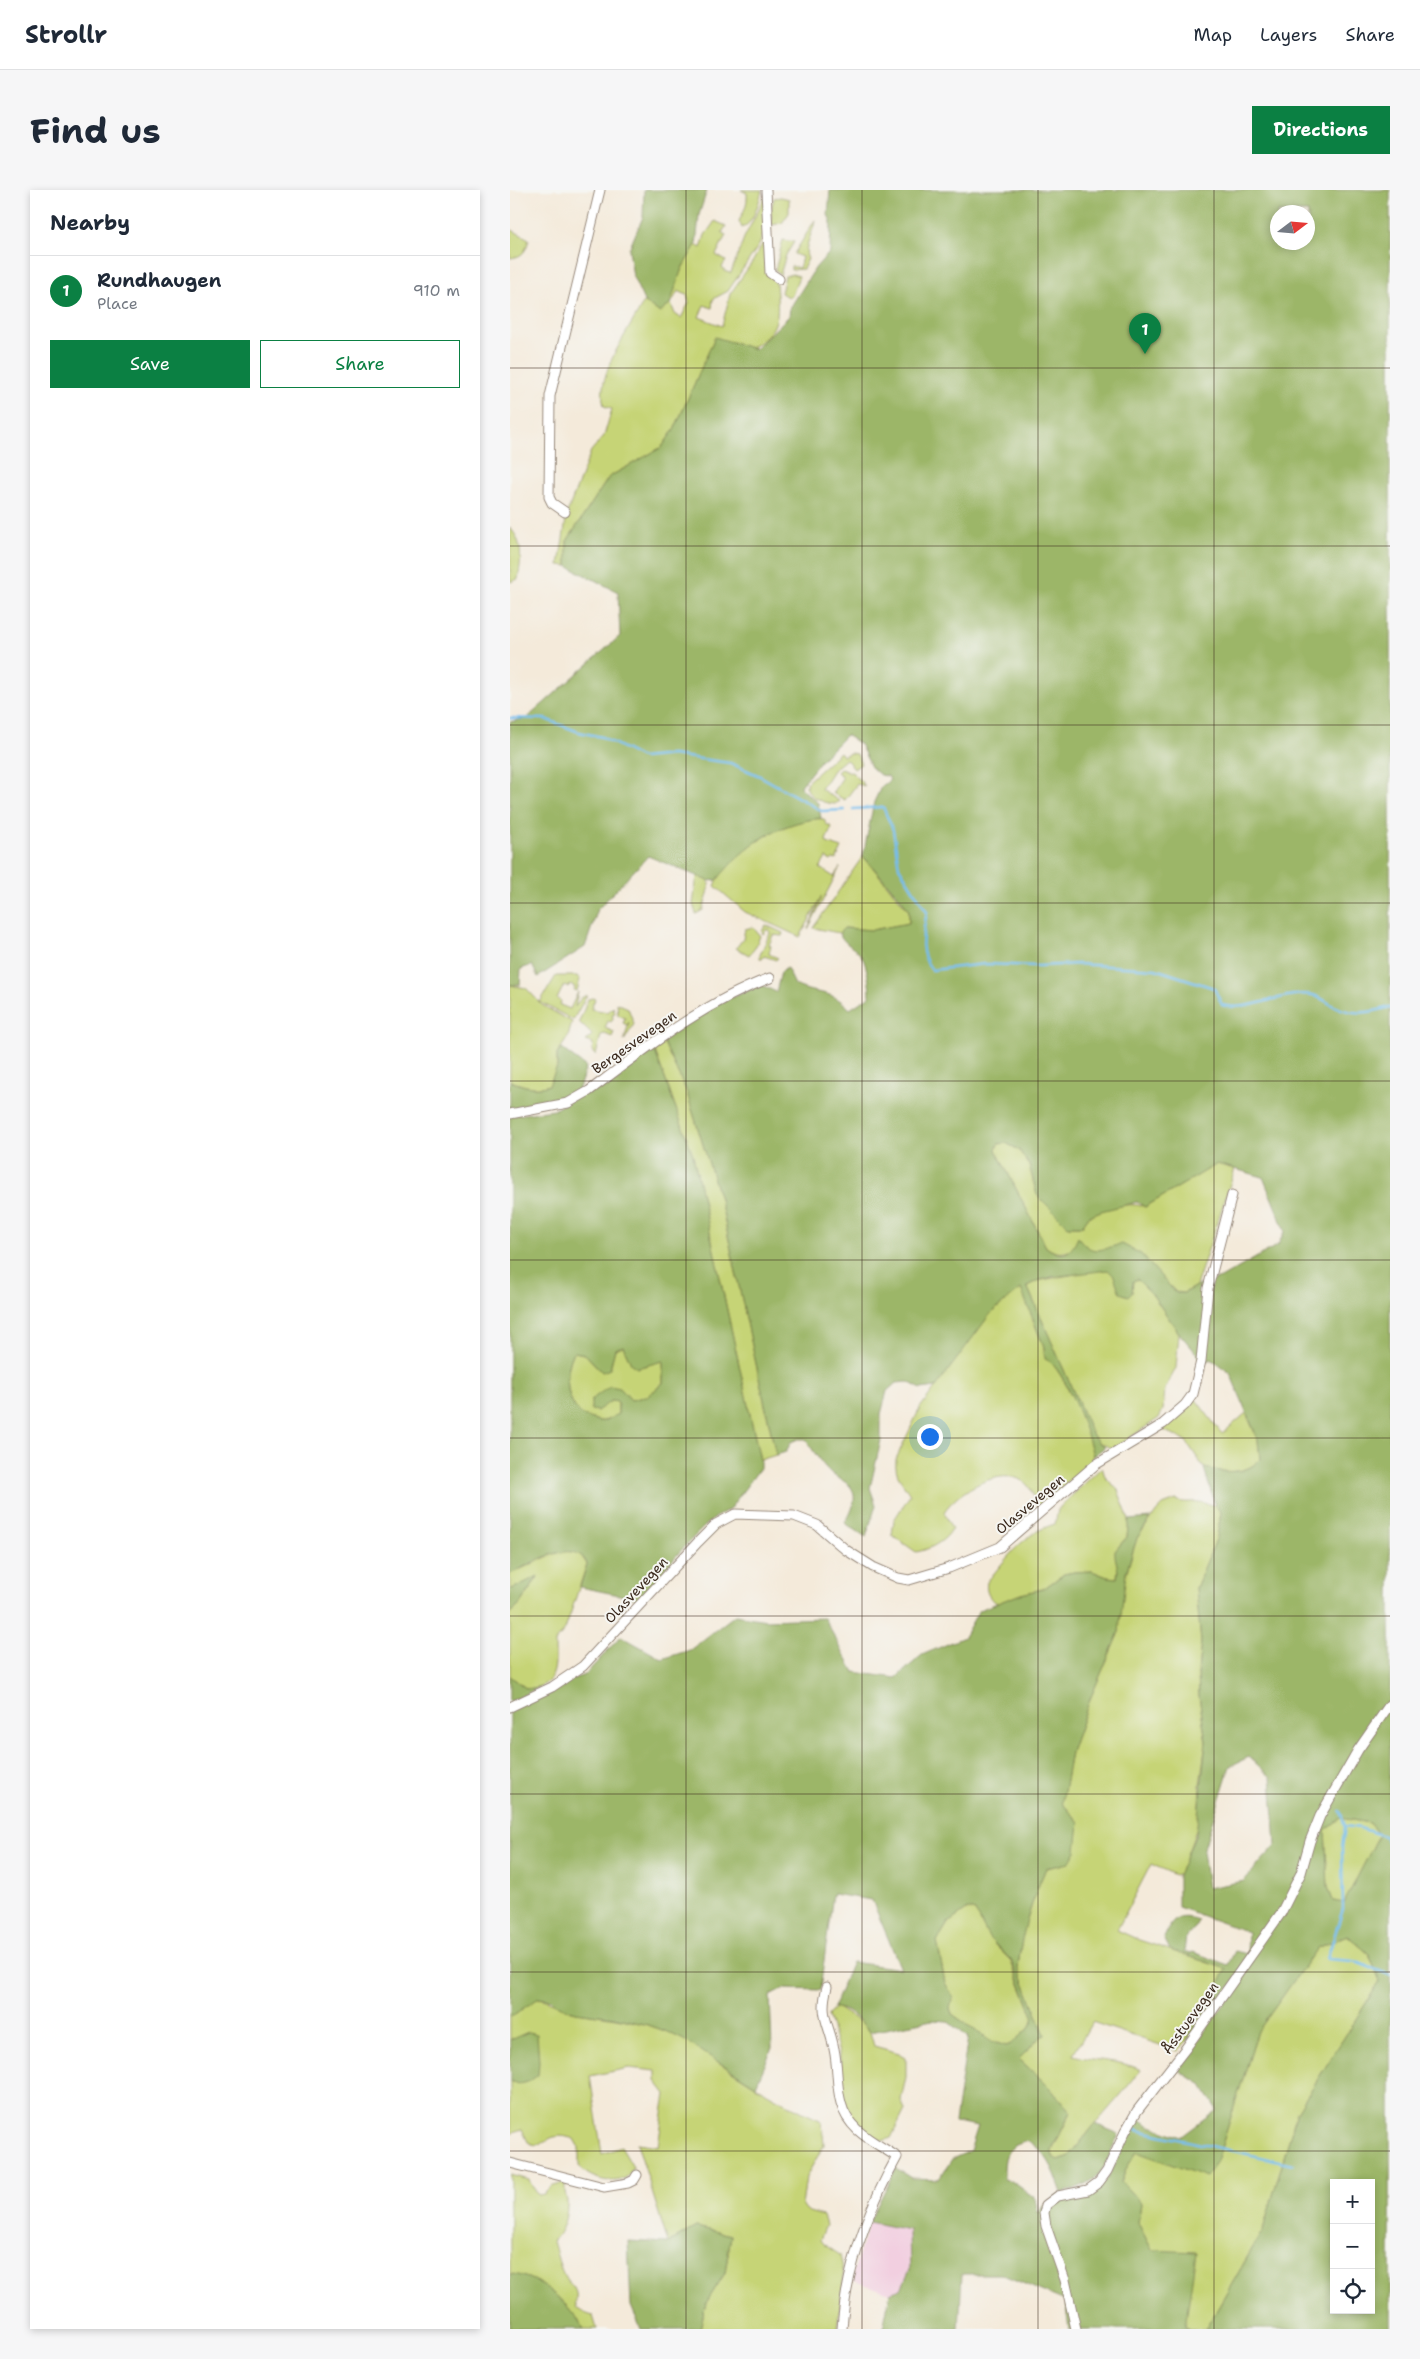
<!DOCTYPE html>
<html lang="en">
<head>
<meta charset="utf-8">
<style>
	:root { --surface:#fff; --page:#f6f6f7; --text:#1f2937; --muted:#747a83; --line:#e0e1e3; --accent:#0b8043 }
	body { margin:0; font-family:"Shantell Sans",sans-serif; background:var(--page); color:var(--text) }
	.controls { position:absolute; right:15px; bottom:15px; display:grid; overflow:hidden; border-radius:0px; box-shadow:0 2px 8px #0003 }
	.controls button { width:45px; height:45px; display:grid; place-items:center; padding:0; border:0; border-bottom:1px solid var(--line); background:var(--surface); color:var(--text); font:25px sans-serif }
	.compass { position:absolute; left:760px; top:15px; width:45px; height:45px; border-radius:50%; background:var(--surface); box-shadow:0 2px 8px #0003; rotate:74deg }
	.you { position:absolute; left:419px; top:1246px; width:18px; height:18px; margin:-12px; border:4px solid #fff; border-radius:50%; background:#1a73e8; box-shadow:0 0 0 8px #1a73e833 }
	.badge { display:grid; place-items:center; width:32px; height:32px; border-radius:50%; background:var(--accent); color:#fff; font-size:16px; font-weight:700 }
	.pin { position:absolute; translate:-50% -41px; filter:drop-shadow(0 1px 2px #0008) }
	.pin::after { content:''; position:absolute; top:26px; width:18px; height:15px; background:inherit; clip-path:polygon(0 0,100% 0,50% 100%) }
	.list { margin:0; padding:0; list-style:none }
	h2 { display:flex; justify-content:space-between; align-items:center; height:65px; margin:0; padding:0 20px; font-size:21px }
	h2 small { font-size:16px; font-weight:400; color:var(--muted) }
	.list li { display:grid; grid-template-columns:32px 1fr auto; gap:15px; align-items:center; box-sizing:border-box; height:70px; padding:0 20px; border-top:1px solid var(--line) }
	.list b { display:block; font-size:19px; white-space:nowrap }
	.list p { margin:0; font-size:16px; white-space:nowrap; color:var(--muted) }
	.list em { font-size:16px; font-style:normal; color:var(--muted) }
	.actions { display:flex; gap:10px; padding:15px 20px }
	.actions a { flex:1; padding:11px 0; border:1px solid var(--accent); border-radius:0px; text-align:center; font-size:18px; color:var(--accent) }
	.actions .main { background:var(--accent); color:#fff }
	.icon { flex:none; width:28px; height:28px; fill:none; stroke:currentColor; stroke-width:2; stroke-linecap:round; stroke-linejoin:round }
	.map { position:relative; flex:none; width:880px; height:2139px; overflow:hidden; border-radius:0px }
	header { display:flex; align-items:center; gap:30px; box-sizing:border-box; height:70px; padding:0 25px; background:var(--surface); border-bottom:1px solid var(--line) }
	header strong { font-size:24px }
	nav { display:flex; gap:28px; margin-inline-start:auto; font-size:18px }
	.intro { display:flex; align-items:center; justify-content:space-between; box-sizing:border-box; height:120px; padding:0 30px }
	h1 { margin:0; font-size:35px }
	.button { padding:12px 22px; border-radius:0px; background:var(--accent); color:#fff; font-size:18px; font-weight:700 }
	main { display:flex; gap:30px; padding:0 30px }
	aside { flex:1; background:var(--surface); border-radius:0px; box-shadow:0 2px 8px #0003 }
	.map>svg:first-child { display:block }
	.built { fill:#f2cfe0 }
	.green { fill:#c6d476; stroke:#807f4a; fill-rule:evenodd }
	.forest { fill:#9cb667; stroke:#6c7042; fill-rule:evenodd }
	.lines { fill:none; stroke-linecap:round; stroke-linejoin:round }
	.stream { stroke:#75beee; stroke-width:2.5 }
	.minor-casing { stroke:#988a7c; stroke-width:11 }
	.minor { stroke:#fff; stroke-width:9 }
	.grid { fill:none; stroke:#3b2a1e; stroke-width:1; stroke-opacity:0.55 }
	.labels { text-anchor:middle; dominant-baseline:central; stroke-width:4; stroke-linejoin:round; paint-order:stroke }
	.street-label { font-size:14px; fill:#3b2a1e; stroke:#f6f6f2 }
</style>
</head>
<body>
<header>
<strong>Strollr</strong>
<nav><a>Map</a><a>Layers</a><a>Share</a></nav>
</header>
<div class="intro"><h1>Find us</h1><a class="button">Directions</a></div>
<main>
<aside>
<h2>Nearby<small></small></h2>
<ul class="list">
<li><span class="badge">1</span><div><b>Rundhaugen</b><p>Place</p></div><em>910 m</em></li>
</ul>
<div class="actions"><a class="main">Save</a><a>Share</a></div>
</aside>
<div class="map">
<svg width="880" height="2139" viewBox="0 0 880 2139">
	<rect width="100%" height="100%" fill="#f6f6f2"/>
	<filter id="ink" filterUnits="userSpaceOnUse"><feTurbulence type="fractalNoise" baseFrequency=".02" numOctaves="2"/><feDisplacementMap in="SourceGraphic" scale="10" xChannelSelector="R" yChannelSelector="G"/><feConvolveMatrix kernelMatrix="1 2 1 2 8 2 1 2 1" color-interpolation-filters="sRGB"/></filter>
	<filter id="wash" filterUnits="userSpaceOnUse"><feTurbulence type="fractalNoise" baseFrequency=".0096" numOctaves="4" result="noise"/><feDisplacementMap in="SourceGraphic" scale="20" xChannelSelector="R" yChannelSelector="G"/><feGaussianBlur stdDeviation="1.12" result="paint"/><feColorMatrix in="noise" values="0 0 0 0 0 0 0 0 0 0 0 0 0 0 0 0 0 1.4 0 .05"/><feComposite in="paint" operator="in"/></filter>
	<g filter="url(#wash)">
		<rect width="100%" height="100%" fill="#f4eada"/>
		<path class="built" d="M359 2032 399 2040 400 2080 391 2099 380 2103 341 2090Z"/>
		<g class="green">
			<path d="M231 0H252C249 12 244 33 232 38L229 31C234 21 238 14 237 3Z"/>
			<path d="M255 7 256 38 249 55 218 101 203 109 202 118 194 115 189 127 212 136 220 104 243 71 255 49 262 89 266 93C269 128 271 142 237 160L205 147 165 238 152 257 99 287 57 351V376L49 375 57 323 81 261 94 246 102 219 94 216C85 183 120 140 134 111L150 123 183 57 186 55 191 58 195 45 205 31 216 36 212 43 216 45 206 65 216 71 212 77 216 82 221 83 234 48ZM168 101 177 105 179 113 171 128 165 124 161 114Z"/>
			<path d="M271 7 279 9V23L272 33 262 35 261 19 264 8Z"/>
			<path d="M305 30C304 43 292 57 298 69L293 79 281 80V76L289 78 292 67 284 64Z"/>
			<path d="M0 39 19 49C16 61 13 67 0 68Z"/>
			<path d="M273 50 284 52 276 65 270 85 265 80Z"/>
			<path d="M282 84 289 86 282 106 279 107 271 103 275 86Z"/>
			<path d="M0 338C14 352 11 372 8 389L0 392Z"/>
			<path d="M330 562 333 566 340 563 347 564 351 574 344 579 336 569 323 580 311 599 329 611 325 614C313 613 300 609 296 596L297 592Z"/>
			<path d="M331 578 343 583 355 596 347 594 335 610 322 603 333 587 327 582Z"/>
			<path d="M314 629 316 634 322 637 316 650 317 653 332 658 326 670 323 669 321 671 316 668 310 678 324 687 330 677 298 739 312 706 290 747 235 722 205 696C215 664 281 625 314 629Z"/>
			<path d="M353 666 399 721V733L362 740 334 738 329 743 303 738Z"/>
			<path d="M187 686C209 686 195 709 193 720L186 724 183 714Z"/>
			<path d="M256 735 273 743 272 746 263 745 259 755 261 756 259 764 268 768 266 770 254 766 252 769 249 767 260 743 259 740H256L253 744 252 741Z"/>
			<path d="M243 737 250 746 245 758 239 765 226 758 233 749 235 739Z"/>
			<path d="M46 786H67L70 789 67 801 64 800 65 797 60 795 59 797 54 795 47 809 51 811 50 815 60 819 68 802 65 817 71 808 77 805 63 830 30 812Z"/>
			<path d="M0 795 16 798 32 815 62 832 58 847 47 864V877L39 895C25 900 14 896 0 891Z"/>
			<path d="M83 808 85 809 81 819 98 822 103 817 105 823 102 824 103 828 101 832 98 831 95 838 104 842 102 847 95 844 91 845 86 865 82 861 83 854 76 851 82 845 69 832 78 809Z"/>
			<path d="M107 813 118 818 124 834 114 851 119 832 117 835 113 833 115 828 108 825Z"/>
			<path d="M152 849 176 900 210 1009 266 1265 250 1270 183 965 143 856Z"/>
			<path d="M496 953 509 960 519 975 527 1005 558 1036H572C574 1033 576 1029 579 1027 589 1018 624 1011 635 1017L707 974 725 979 686 1096 674 1103 666 1102 612 1054C604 1056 593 1061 585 1061 581 1061 578 1058 574 1058 558 1059 551 1068 536 1057L486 960 488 954Z"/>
			<path d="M592 1079 599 1080 621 1098 623 1091 627 1089 642 1104 669 1143 666 1178 655 1199 653 1220 649 1228 603 1259 588 1252 582 1244 517 1096 527 1091Z"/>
			<path d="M511 1098 534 1158V1164C556 1185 577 1236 583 1266L578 1276 531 1317C523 1311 523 1298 514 1292 492 1275 446 1302 434 1322L442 1339C436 1351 419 1360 406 1362L382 1345 384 1330 400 1305C393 1292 384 1286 386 1269L410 1218 460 1150 481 1123Z"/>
			<path d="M113 1156 121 1173 153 1171V1193L138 1206 121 1210 110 1198 101 1211 108 1212V1224C104 1227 98 1230 94 1231 90 1232 86 1230 82 1229 54 1223 53 1183 64 1162L75 1164 92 1182 100 1178 105 1159Z"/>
			<path d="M684 1207 712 1244 736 1223 748 1250 750 1269C736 1286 713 1282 694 1278L676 1251 653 1240Z"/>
			<path d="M592 1277 595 1287 608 1300 619 1330 617 1347 609 1356 607 1388 597 1387 582 1381 564 1382 554 1384 533 1399 511 1404 488 1413C479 1410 475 1401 477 1392 497 1368 513 1343 545 1334L548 1320 551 1316Z"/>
			<path d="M666 1310C675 1314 680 1311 689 1312 696 1313 698 1315 705 1315L711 1322 707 1347 686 1398 691 1452 688 1482 689 1506 696 1552 690 1595 688 1635 670 1683 665 1685 641 1674 607 1740 629 1750 717 1779 676 1852 668 1861 582 1832 563 1865C586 1872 609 1869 631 1880 608 1910 581 1937 558 1968L547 1971 541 1963 561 1922 537 1895 509 1869 530 1847 535 1845 508 1778 512 1746 526 1701 536 1678 554 1674 564 1665 569 1632 552 1613 561 1562 580 1509 609 1442 614 1391 627 1348 647 1321 653 1315Z"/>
			<path d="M58 1361 70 1364 77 1374 55 1440 45 1452C45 1477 49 1496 17 1499L0 1486V1423L9 1415 28 1387 0 1400V1384L43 1364Z"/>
			<path d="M831 1628 859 1633 869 1645 834 1714 823 1711 818 1697 815 1640Z"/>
			<path d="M458 1719 465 1721 485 1755 500 1770 524 1828 519 1838 501 1854 496 1856 480 1851 442 1824 440 1818 443 1806 435 1793 427 1751 438 1733Z"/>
			<path d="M837 1745 859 1764 870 1791 787 1922 753 2040 696 2139H679L675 2137 676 2126 628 2033 631 2013 611 1993 617 1977 627 1962 707 1971 748 1841 807 1758Z"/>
			<path d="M28 1808C44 1811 52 1820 67 1822 104 1828 141 1831 174 1850 192 1859 208 1873 225 1883 252 1901 283 1918 312 1931L314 1955 296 1987 292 2016 299 2022 313 2026 316 2035 310 2050 313 2054 330 2065 334 2085 327 2139H190L196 2113 215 2083 221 2045 186 2037 158 2053 127 1953 148 1956 156 1904 146 1891V1881L119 1878 80 1886 92 1964 111 1957 123 1977C118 2000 79 1991 69 1976V1958L64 1949C58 1947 50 1945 44 1947 34 1950 30 1959 18 1952L12 1939 0 1943V1891L6 1894 3 1848 0 1850V1827Z"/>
			<path d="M326 1817 353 1834 360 1842 364 1856 389 1863 396 1867V1887L391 1910 395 1920 381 1948 372 1951C332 1929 334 1917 331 1875 329 1858 323 1842 318 1826L320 1822Z"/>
			<path d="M0 1985 19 1990 25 2002 29 2005 34 2004 41 1997 56 1992C54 2000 55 2002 57 2011 58 2024 53 2042 43 2051 47 2064 49 2077 56 2089 58 2092 62 2095 64 2098 72 2112 54 2117 83 2126L87 2139H74C59 2114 30 2086 0 2084Z"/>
		</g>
		<g class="forest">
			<path d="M134 0H197L189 25 186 55 172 78 160 114 150 123 134 111 123 87 119 59 133 27Z"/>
			<path d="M320 0H880V2139H696L753 2040 787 1922 870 1791 859 1764 837 1745 807 1758 748 1841 707 1971 696 1987 627 1962 617 1977 611 1992 631 2013 628 2033 642 2060 686 2062 675 2137 679 2139H559L555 2111 491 2084H452L449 2139H373L380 2103 391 2099 400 2080 399 2040 359 2032 386 1978 402 1988 429 1989 442 1969 460 1961 468 1936 445 1932 458 1847 437 1831 422 1830 360 1842C352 1832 337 1817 323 1818L342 1772 391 1779 362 1710 323 1704 310 1800 273 1799 260 1806 262 1858 246 1896 174 1850 155 1841 138 1835 104 1827 66 1822 49 1816 42 1810 29 1808 0 1827V1520L59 1490 75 1485 111 1446 152 1469 180 1460 225 1425 256 1430 314 1428 344 1482 386 1488 412 1465 454 1447 469 1420 511 1404 533 1399 554 1384 564 1382 582 1381 597 1387 607 1388C610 1377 604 1371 605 1361L617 1347 619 1330 641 1328 627 1348 616 1383 609 1442 580 1509 561 1562 552 1613 569 1632 566 1661 559 1673 536 1678C522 1710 511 1743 508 1778L535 1845 530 1847 509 1869 537 1895 561 1922 543 1957C541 1963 542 1966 547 1971L558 1968 585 1934 609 1944C590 1984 596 1989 552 2003L555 2010 582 2003 597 1989 629 1928 638 1935 671 1947 707 1920 692 1895 667 1879 720 1807 744 1767 676 1852 685 1834 717 1779 660 1760 654 1748C662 1730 667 1723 688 1730L685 1738 676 1746 674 1762 680 1764 683 1762 718 1775 725 1761 737 1764 738 1742 668 1717V1685L686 1644 696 1551 689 1506 688 1482 691 1452 686 1398 707 1347 711 1322 705 1315 694 1278C713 1282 736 1286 750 1269L748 1250 720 1183 701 1169 694 1172 669 1143 642 1104 627 1089 623 1091 622 1103 619 1106 610 1103 604 1086 598 1080 542 1087 527 1091 517 1096 582 1244 588 1252 595 1257 583 1266C579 1246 554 1175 535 1169L534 1157 511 1099 481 1123 426 1197 411 1199 398 1192 386 1193 377 1201 371 1224V1250L360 1298 366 1315 356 1347 335 1333C342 1322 350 1304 338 1294 333 1290 326 1288 321 1283 311 1274 304 1261 295 1249H288L281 1252 276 1262 266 1265 210 1009 176 900 152 849 195 819 251 795 266 802 271 782 277 778 285 795C309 807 318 797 340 819L360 806C360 796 357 770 349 763 341 756 334 753 329 743L334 738 362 740 399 733V721L391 709 353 666 364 612 371 597 380 590 378 586 370 585 361 577 350 554 336 545 310 571 290 597 308 613 311 628C265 634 236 654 207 690L199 691 138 666 88 719 75 757 28 787 22 775 11 779 10 795H0V532L17 528 110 446 108 402 57 376V351L99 287 152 257 165 238 205 147 245 159 279 126 280 118 306 77 320 62 321 31 318 25ZM768 22H798V52H768ZM496 953 509 960 519 975 527 1005 558 1036H572L579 1026 591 1021 627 1012 635 1017 707 974 753 987 775 1041 768 1055 711 1088 686 1096 674 1103H666L631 1064 612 1054C590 1059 583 1067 568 1047 561 1064 553 1069 536 1057L486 960 488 954ZM739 1567 761 1587 766 1655 734 1691 698 1698 693 1661 720 1576ZM831 1628 859 1633 869 1645 834 1713 823 1711 818 1697 815 1640ZM458 1719 465 1721 479 1748 501 1770 524 1828 519 1838 501 1854 496 1856 480 1851 442 1824 440 1818 443 1806 435 1793 427 1751 438 1733ZM518 1951C539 1965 544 1980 552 2003L532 2017 528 2023 525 2008 503 1992 494 1989C494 1966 494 1957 518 1951ZM824 1993H861V2120H824Z"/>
			<path d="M143 856 183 965 250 1270V1278L219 1320C195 1327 148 1388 129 1409L70 1397 77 1374C65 1345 19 1375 0 1384V926L44 920ZM113 1156 121 1174 127 1178 153 1171V1193L138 1206 121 1210 110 1198 100 1196 81 1210V1220L87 1221 101 1211 108 1212V1224C104 1226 98 1230 94 1231 90 1232 86 1230 82 1229 54 1223 53 1183 64 1162L75 1164 92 1182 100 1179 105 1159Z"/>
			<path d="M52 859 76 877 68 901 53 911 0 920V891C14 896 25 900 39 895L47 877V864Z"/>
			<path d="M28 1386 9 1415 0 1423V1400Z"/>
			<path d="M0 1486 17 1499 32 1496 0 1512Z"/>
			<path d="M18 1842 27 1844 29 1872 28 1885C19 1892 11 1897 0 1891V1850Z"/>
			<path d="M186 2037 221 2045 215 2083 196 2113 190 2139H131L121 2116 118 2051 158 2053Z"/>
			<path d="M0 2084C29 2085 59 2114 74 2139H0Z"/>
		</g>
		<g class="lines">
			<g class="stream">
				<path d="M0 528 35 529 69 542 92 547 132 568 162 565 220 573 250 586 312 621 334 620"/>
				<path d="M343 619 373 617 383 640 389 677 417 722C413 744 407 762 422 780L475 774 528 776 568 774 645 779 704 798 712 815C738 823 773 800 803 805 810 807 818 813 824 816 844 826 859 823 880 817"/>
				<path d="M830 1621 835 1636 850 1638 880 1648"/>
				<path d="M835 1636 832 1657 833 1719 817 1769 843 1771 880 1785"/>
				<path d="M876 1648 880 1658"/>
				<path d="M622 1939 783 1974"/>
			</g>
		</g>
	</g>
	<g filter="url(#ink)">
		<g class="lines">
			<g class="minor-casing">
				<g id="minor">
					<path d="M256 0 260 83 269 89"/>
					<path d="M55 322 42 313 39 307 40 206 90 0"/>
					<path d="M0 924 58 913 79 901C136 858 193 813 260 788"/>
					<path d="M0 1517 42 1497 73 1476 188 1352 206 1334 225 1324 284 1326 307 1335 336 1360 363 1377 388 1388 399 1390 439 1378 490 1357 585 1275 653 1234 675 1215 683 1204 691 1171 698 1098 722 1005"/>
					<path d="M317 1797C309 1826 319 1833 324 1859 328 1877 326 1895 331 1913 338 1941 365 1952 387 1967 357 2021 336 2077 332 2139"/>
					<path d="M0 1973 94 1997 118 1993 124 1990 127 1985"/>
					<path d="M566 2139 555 2090 536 2036 534 2023 536 2015 548 2006 578 2000 589 1992 597 1981 615 1942 627 1921 676 1858 771 1723 791 1683 800 1651 810 1626 848 1560 880 1514"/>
				</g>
			</g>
			<use href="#minor" class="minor"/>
		</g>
	</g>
	<path class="grid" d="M176 0V2139M352 0V2139M528 0V2139M704 0V2139M0 178H880M0 356H880M0 535H880M0 713H880M0 891H880M0 1070H880M0 1248H880M0 1426H880M0 1604H880M0 1782H880M0 1961H880"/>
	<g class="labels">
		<g class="street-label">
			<text transform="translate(124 852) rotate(-35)">Bergesvevegen</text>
			<text transform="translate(520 1314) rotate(-40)">Olasvevegen</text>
			<text transform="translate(126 1400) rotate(-47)">Olasvevegen</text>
			<text transform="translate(680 1828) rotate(-54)">Åsstuevegen</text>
		</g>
	</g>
</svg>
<div class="controls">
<button>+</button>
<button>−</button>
<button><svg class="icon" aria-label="locate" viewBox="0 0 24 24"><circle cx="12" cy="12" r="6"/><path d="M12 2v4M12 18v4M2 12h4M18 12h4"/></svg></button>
</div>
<svg class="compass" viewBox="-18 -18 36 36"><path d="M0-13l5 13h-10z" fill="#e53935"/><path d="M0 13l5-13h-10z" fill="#747a83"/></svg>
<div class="you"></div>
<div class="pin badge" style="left:635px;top:164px">1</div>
</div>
</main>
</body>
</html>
